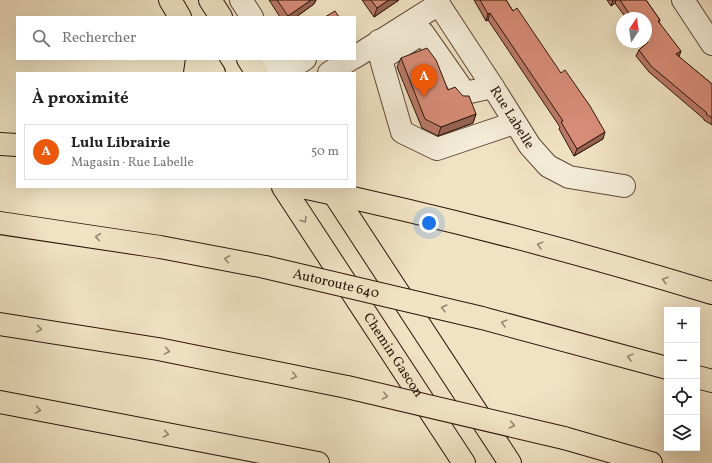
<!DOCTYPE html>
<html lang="fr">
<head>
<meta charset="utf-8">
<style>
	:root { --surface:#fff; --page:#f2f2f2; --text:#222; --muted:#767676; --line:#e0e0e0; --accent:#ea580c }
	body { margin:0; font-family:Vollkorn,serif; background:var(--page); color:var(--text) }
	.controls { position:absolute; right:12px; bottom:12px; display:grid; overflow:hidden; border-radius:0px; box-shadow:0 4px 16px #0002 }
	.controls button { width:36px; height:36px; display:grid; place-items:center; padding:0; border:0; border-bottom:1px solid var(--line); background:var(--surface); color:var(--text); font:20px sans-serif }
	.compass { position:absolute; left:616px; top:12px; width:36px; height:36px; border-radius:50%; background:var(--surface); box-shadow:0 4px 16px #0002; rotate:13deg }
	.you { position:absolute; left:429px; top:223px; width:14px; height:14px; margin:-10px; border:3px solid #fff; border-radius:50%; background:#1a73e8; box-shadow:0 0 0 6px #1a73e833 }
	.badge { display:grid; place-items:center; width:26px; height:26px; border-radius:50%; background:var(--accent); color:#fff; font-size:13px; font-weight:700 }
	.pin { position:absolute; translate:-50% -33px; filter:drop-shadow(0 1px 2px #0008) }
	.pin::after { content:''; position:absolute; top:21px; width:14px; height:12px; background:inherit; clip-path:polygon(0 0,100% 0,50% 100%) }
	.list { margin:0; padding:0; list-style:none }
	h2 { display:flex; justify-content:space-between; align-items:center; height:52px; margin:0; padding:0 16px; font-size:17px }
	h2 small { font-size:13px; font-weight:400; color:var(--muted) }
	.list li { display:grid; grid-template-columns:26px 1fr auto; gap:12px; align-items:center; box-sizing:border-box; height:56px; margin:0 8px 8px; padding:0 8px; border:1px solid var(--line); border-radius:0px }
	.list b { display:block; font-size:15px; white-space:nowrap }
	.list p { margin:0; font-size:13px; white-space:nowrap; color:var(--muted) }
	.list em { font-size:13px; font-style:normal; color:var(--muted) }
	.icon { flex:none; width:22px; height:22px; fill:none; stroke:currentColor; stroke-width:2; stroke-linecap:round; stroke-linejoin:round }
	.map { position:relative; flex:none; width:712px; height:463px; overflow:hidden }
	.search { position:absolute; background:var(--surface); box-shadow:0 4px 16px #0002; left:16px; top:16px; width:340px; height:44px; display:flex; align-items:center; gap:10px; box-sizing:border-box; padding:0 14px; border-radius:0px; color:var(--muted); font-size:15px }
	.panel { position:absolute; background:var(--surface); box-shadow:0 4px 16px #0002; left:16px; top:72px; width:340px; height:116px; border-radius:0px }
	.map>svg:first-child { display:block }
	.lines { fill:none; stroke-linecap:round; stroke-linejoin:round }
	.minor-casing { stroke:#5e4838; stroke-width:24 }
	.major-casing { stroke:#2d150a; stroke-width:24 }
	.highway-casing { stroke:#2d150a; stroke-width:24 }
	.minor { stroke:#f5edd9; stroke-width:22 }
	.major { stroke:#f0e3c4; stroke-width:22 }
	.highway { stroke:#f0e3c4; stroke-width:22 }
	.highway-bridge-casing { stroke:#2d150a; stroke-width:24; stroke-linecap:butt }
	.highway-bridge { stroke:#f0e3c4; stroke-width:22 }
	.wall { fill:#ba7967; stroke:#2d150a }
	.shaded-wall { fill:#976354; stroke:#2d150a }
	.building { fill:#d88d78; stroke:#2d150a }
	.oneway { stroke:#988670 }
	.labels { text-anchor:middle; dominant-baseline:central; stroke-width:3; stroke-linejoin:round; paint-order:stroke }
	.street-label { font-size:14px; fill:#2d150a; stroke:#f5edd9 }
</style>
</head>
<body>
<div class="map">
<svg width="712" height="463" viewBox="0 0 712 463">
	<rect width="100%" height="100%" fill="#f0e3c4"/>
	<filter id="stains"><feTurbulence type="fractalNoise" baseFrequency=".005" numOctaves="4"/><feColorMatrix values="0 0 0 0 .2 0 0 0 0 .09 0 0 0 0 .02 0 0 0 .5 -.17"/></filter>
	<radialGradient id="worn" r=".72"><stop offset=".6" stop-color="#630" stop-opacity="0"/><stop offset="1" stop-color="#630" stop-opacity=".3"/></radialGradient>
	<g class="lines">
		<g class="minor-casing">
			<g id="minor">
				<path d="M241 0 252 17"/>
				<path id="s1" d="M436 0 493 87 530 146 548 166 569 177 624 186"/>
				<path d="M683 0 712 44"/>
				<path d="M379 41 382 63 402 132 437 149 514 123"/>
				<path d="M355 57 439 4"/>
				<path d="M381 59 423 33 465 93 493 87"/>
				<path d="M255 69 270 60 284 69 291 68 305 59"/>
				<path d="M329 73 351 59"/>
			</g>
		</g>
		<g class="major-casing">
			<g id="major">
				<path d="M170 0 180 17"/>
				<path d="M210 0 221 17"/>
				<path d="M205 59 214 73"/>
				<path d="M248 59 257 73"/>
				<path id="s2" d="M283 187 464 463"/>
				<path d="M302 187C440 216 577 252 712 293"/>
				<path d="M330 188 510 463"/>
			</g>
		</g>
		<g class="highway-casing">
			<g id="highway">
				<path d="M195 73 197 59"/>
				<path d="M0 144 17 145"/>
				<path d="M0 223 160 247 265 267"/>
				<path d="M482 318 667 368"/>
				<path d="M0 324 158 349 347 387"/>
				<path d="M697 377 712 381"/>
				<path d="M0 402 318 463"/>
				<path d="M564 438 651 463"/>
			</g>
		</g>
		<use href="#minor" class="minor"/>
		<use href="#major" class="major"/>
		<use href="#highway" class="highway"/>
		<g class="highway-bridge-casing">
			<g id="highway-bridge">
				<path id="s3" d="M265 267 482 318"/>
				<path d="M347 387 564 438"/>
			</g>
		</g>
		<use href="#highway-bridge" class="highway-bridge"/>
	</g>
	<g class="wall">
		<path d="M269 0H316L314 4 296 17H280Z"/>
		<path d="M362 0H399L374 17Z"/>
		<path d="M474 0H506L513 11 603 139 574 156 559 129 560 127 488 20 486 21Z"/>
		<path d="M607 0H646L660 20 659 22 679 57 712 84V125L704 120V119L649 72 636 56 639 50 644 45 642 42H646V18H626L615 3 611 6Z"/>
		<path d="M401 58 448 90 476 114 473 123 438 136 422 128 397 67Z"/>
	</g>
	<g class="shaded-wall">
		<path d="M311 0H316L314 4 296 17H288V16Z"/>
		<path d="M389 0H399L374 17 377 8Z"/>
		<path d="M613 0H616L615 3 611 6Z"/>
		<path d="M490 13 488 20 486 21 488 14Z"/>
		<path d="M681 51 679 57 676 54Z"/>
		<path d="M476 114 473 123 438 136 441 127Z"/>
		<path d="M605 132 603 139 574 156 577 149Z"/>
	</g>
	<g class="building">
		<path d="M277 0H311L288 16Z"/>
		<path d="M371 0H389L377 8Z"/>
		<path d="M480 0H506L513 11 517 8 561 73 565 70 590 106 605 132 577 149 561 122 563 121 490 13 488 14Z"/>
		<path d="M620 0H646L660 20 658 21 681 51 676 54 712 84V118L706 114 707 113 651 66 639 50 648 42 646 39V18H632Z"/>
		<path d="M335 11 339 17H325Z"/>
		<path d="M427 48 436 60 448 90 455 87 463 96H469L476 114 441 127 425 119 401 58Z"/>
	</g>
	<defs><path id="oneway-chevron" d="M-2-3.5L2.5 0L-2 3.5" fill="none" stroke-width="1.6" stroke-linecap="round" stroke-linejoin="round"/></defs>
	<g class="oneway">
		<use href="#oneway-chevron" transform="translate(304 220) rotate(58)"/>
		<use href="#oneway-chevron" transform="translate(98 237) rotate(-172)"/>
		<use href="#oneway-chevron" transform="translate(540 245) rotate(-165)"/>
		<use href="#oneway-chevron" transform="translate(227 259) rotate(-169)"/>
		<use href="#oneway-chevron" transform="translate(665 280) rotate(-164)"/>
		<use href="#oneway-chevron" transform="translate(444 308) rotate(-166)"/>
		<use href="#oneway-chevron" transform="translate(504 323) rotate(-165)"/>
		<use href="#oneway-chevron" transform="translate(39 329) rotate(9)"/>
		<use href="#oneway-chevron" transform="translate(167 351) rotate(10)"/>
		<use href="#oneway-chevron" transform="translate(630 357) rotate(-164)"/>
		<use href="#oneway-chevron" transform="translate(294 376) rotate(12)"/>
		<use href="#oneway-chevron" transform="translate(385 396) rotate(13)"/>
		<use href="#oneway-chevron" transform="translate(38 410) rotate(11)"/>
		<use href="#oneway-chevron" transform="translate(512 425) rotate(13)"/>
		<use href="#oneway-chevron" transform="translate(166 434) rotate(11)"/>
	</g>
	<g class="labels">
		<g class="street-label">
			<text stroke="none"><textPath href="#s1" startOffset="140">Rue Labelle</textPath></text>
			<text stroke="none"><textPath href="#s3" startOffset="73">Autoroute 640</textPath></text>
			<text stroke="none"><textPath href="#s2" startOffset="201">Chemin Gascon</textPath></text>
		</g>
	</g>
	<rect width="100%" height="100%" filter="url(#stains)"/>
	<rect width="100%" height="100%" fill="url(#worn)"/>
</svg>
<div class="controls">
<button>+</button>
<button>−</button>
<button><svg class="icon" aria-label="locate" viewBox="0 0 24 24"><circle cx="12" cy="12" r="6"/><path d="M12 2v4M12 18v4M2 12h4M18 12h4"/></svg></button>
<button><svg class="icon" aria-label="layers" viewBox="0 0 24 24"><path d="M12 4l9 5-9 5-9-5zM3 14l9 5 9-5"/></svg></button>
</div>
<svg class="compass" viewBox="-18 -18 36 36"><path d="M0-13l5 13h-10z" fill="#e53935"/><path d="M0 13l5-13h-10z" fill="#767676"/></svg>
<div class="you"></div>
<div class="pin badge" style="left:424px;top:97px">A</div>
<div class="search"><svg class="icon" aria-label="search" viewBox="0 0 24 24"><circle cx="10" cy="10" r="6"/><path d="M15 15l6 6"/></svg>Rechercher</div>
<section class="panel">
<h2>À proximité<small></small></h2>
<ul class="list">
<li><span class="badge">A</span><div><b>Lulu Librairie</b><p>Magasin · Rue Labelle</p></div><em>50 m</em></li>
</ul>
</section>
</div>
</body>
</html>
